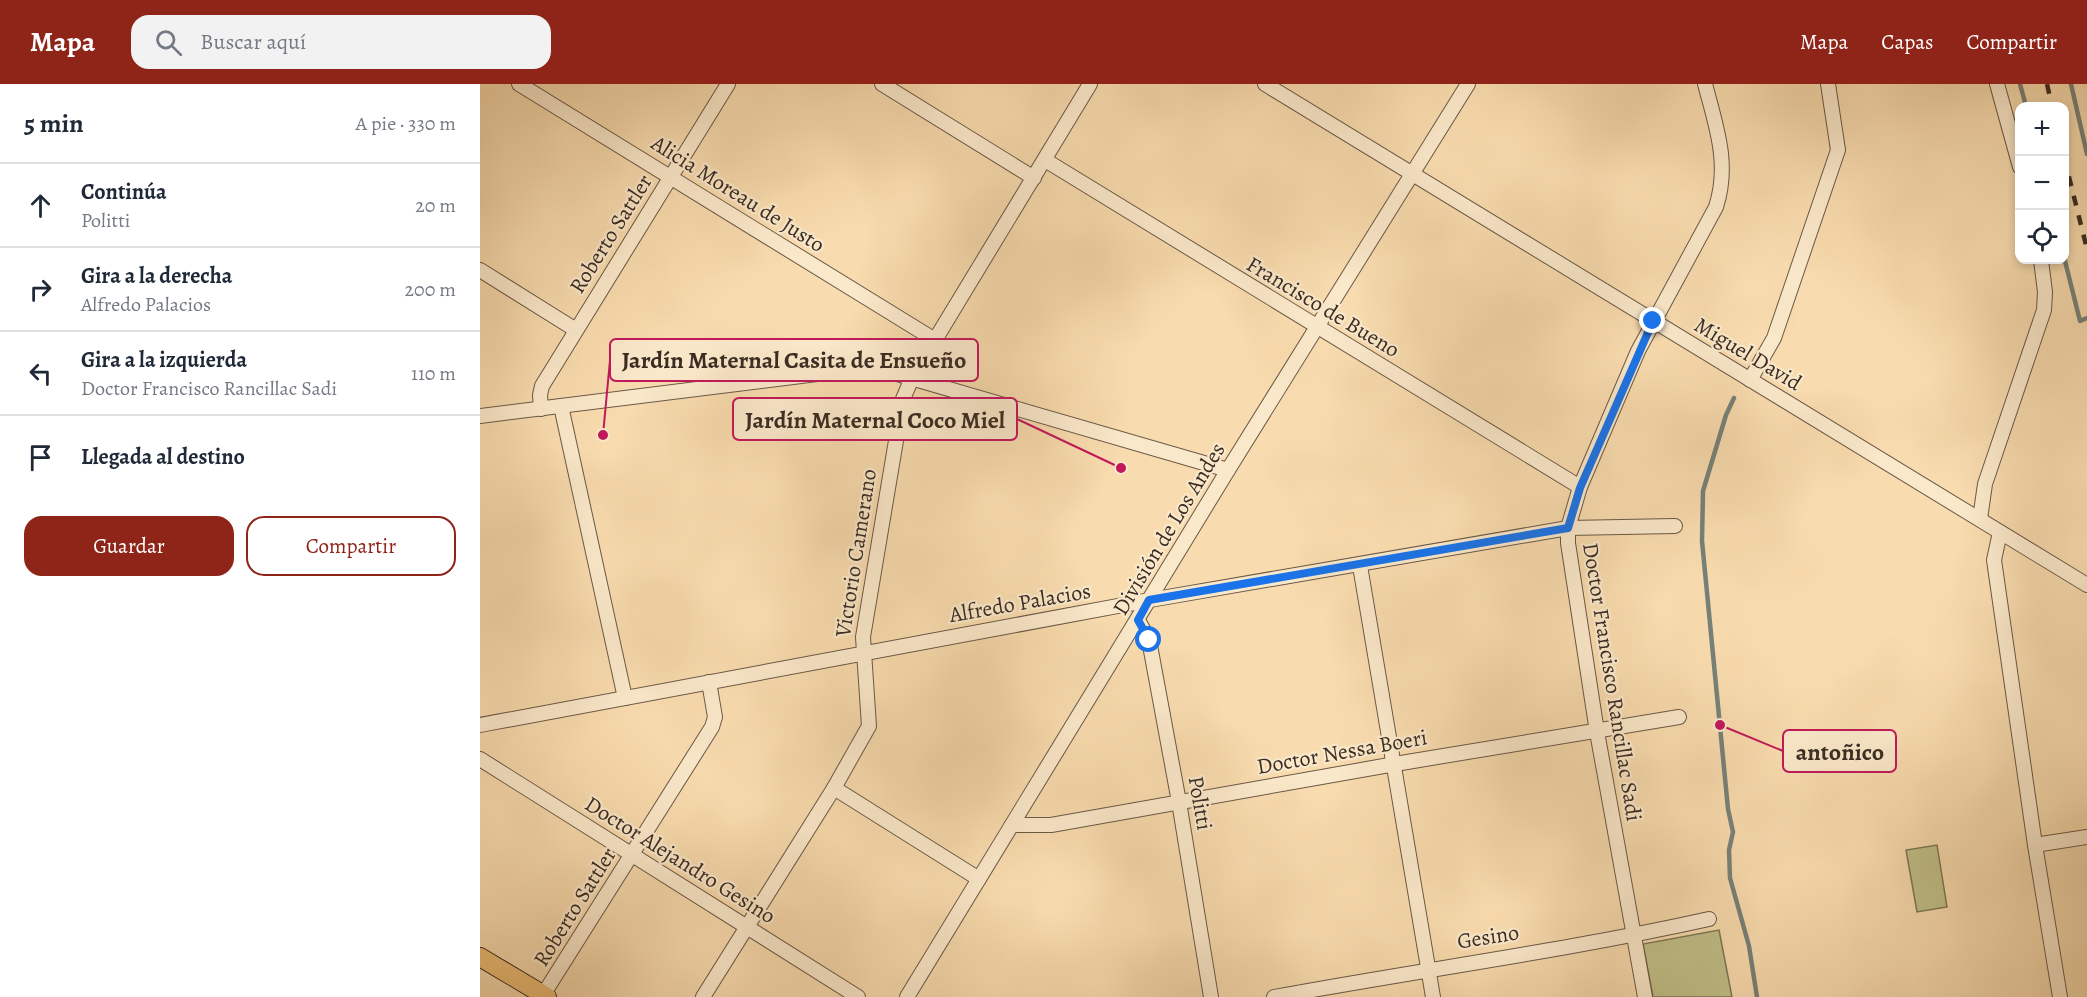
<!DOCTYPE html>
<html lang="es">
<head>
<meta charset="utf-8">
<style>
	:root { --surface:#fff; --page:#f2f2f3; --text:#1f2937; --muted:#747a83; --line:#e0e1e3; --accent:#8f2418 }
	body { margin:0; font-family:Alegreya,serif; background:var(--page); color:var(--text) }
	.controls { position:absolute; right:18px; top:18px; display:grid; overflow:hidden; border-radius:12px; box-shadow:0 3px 9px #0003 }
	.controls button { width:54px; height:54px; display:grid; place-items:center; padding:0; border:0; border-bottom:2px solid var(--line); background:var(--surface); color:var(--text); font:30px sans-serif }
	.stop { position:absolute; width:18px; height:18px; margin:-14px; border:4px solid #1a73e8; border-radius:50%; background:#fff }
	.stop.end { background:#1a73e8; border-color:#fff; box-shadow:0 2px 6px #0008 }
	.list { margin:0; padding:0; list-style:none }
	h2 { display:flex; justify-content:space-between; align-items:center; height:78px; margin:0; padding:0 24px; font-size:26px }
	h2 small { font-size:20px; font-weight:400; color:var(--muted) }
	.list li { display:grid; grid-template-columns:39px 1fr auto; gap:18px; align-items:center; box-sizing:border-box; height:84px; padding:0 24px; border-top:2px solid var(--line) }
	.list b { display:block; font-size:22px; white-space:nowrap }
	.list p { margin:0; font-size:20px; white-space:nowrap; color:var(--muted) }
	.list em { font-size:20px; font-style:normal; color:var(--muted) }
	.actions { display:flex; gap:12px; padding:18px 24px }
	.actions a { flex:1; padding:14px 0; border:2px solid var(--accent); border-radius:18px; text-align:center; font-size:21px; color:var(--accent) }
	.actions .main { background:var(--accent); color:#fff }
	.icon { flex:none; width:33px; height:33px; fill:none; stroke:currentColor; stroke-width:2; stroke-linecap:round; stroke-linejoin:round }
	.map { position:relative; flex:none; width:1607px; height:913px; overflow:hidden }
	header { display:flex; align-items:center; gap:36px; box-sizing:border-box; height:84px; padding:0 30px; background:var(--accent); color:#fff }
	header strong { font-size:28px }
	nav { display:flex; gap:33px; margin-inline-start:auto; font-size:21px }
	.search { width:420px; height:54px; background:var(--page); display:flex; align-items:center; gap:15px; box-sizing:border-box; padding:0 21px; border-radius:18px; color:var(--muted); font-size:22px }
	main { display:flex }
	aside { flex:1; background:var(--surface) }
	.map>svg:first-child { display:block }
	.green { fill:#c0bf88; stroke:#7d7656; stroke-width:1.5 }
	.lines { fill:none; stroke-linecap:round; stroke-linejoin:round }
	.stream { stroke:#778179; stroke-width:4.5 }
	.minor-casing { stroke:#6a5846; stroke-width:16 }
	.major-casing { stroke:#3a2c23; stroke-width:20 }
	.minor { stroke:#fae8ca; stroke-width:14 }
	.major { stroke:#ecbe77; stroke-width:18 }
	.rail { stroke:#3a2c23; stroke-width:4.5; stroke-dasharray:10 10; stroke-linecap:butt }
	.route { stroke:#1a73e8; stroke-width:8 }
	.labels { text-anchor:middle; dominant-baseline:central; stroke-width:4.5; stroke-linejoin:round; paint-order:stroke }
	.street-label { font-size:22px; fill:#3a2c23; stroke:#fae8ca }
	.leader { fill:none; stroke:#c2185b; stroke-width:2 }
	.callout-dot { fill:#c2185b; stroke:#fae8ca; stroke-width:2 }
	.callout { fill:#fae8ca; stroke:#c2185b; stroke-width:2 }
	.callout-label { font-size:24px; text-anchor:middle; font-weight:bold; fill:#3a2c23 }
</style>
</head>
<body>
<header>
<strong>Mapa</strong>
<div class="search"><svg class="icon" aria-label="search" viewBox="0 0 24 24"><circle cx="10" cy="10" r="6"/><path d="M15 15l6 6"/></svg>Buscar aquí</div>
<nav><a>Mapa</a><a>Capas</a><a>Compartir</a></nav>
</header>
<main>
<aside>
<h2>5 min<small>A pie · 330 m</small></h2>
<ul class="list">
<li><svg class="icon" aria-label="ahead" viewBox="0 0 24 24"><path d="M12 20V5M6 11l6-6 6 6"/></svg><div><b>Continúa</b><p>Politti</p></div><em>20 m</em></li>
<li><svg class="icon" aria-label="right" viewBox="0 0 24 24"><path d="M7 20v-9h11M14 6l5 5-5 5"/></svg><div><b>Gira a la derecha</b><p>Alfredo Palacios</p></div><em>200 m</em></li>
<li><svg class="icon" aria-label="left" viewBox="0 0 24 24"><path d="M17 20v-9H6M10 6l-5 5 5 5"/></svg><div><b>Gira a la izquierda</b><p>Doctor Francisco Rancillac Sadi</p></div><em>110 m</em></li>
<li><svg class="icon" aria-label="arrive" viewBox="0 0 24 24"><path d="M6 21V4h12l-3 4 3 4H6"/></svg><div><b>Llegada al destino</b></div></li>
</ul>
<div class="actions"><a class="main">Guardar</a><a>Compartir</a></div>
</aside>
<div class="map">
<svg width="1607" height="913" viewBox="0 0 1607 913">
	<rect width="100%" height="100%" fill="#f8dbae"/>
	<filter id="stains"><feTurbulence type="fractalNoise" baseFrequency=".00333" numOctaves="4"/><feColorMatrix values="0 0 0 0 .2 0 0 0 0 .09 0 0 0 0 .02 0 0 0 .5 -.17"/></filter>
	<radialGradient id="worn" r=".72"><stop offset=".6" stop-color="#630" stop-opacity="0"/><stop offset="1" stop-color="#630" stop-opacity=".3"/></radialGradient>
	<g class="green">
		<path d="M1457 761 1467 823 1437 828 1426 766Z"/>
		<path d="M1239 846 1252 913H1173L1163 860Z"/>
	</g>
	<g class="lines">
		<g class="stream">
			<path d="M1540 0 1546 22"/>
			<path d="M1591 0 1607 70"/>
			<path d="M1584 173 1600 237 1607 234"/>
			<path d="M1254 314 1246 331 1223 407 1222 457 1248 725 1253 748 1249 766 1250 794 1269 862 1277 913"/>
		</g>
		<g class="minor-casing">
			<g id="minor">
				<path d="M39 0 455 256"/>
				<path d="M402 0 554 94"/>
				<path d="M785 0 1607 501"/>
				<path d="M1517 0 1540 83"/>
				<path d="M565 76 1100 403"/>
				<path d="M0 186 96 246"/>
				<path d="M1270 296 1294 254 1358 66 1348 0"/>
				<path d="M81 322 145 614"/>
				<path d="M61 325 60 311 62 302 248 0"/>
				<path d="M0 332 393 283 748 386"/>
				<path d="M1500 435 1505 400 1564 226 1565 208 1561 176"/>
				<path d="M1520 448 1514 476 1555 761 1580 913"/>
				<path d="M880 482 953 913"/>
				<path d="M658 536 669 556 699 718 731 913"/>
				<path d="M0 641 670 516 1088 444 1195 442"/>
				<path d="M0 675 378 913"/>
				<path d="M354 704 499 795"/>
				<path d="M532 741H571L915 680 1199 633"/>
				<path d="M1555 761 1607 753"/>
				<path d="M63 911 232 643 235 633 229 598"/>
				<path d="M223 913 354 704 389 642 383 553 423 315 432 294 610 0"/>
				<path d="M427 913 748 386 988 0"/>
				<path d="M794 913C939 886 1085 867 1229 835"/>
				<path d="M1165 913 1117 648 1088 459V444L1100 403 1158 267 1236 123C1250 80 1236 42 1225 0"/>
			</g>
		</g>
		<g class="major-casing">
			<path id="major" d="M0 873 67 913"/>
		</g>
		<use href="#minor" class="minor"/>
		<use href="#major" class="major"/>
		<g class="rail">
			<path d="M1567 0 1572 22"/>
			<path d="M1584 73 1607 165"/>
		</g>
	</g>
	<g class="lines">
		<path class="route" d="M669 556 658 536 669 516 1088 444 1100 404 1173 237"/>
	</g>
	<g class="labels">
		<g class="street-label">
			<text transform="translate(258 110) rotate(32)">Alicia Moreau de Justo</text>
			<text transform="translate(131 150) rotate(-58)">Roberto Sattler</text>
			<text transform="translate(843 223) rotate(31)">Francisco de Bueno</text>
			<text transform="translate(1268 270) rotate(31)">Miguel David</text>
			<text transform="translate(689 445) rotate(-59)">División de Los Andes</text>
			<text transform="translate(376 469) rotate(-81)">Victorio Camerano</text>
			<text transform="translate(540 519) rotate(-10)">Alfredo Palacios</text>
			<text transform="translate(1132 598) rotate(81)">Doctor Francisco Rancillac Sadi</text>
			<text transform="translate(862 668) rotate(-10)">Doctor Nessa Boeri</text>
			<text transform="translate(720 719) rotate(80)">Politti</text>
			<text transform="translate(200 776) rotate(32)">Doctor Alejandro Gesino</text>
			<text transform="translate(95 823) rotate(-58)">Roberto Sattler</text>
			<text transform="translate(1008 853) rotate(-9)">Gesino</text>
		</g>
	</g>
	<path class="leader" d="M123 351L130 276M641 384L537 335M1240 641L1303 667"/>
	<g class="callout-dot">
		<circle cx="123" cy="351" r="6"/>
		<circle cx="641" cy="384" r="6"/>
		<circle cx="1240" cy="641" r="6"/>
	</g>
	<g class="callout">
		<rect x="130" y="255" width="368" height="42" rx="6"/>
		<rect x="253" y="314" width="284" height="42" rx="6"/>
		<rect x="1303" y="646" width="113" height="42" rx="6"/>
	</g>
	<g class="callout-label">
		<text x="314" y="284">Jardín Maternal Casita de Ensueño</text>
		<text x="395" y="344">Jardín Maternal Coco Miel</text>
		<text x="1360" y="676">antoñico</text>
	</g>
	<rect width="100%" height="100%" filter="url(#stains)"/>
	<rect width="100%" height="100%" fill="url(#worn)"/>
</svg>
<div class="controls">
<button>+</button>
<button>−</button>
<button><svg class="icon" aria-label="locate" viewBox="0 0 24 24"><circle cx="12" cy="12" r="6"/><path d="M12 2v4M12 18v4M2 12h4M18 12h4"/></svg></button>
</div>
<div class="stop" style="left:669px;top:556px"></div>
<div class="stop end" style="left:1173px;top:237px"></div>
</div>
</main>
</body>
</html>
